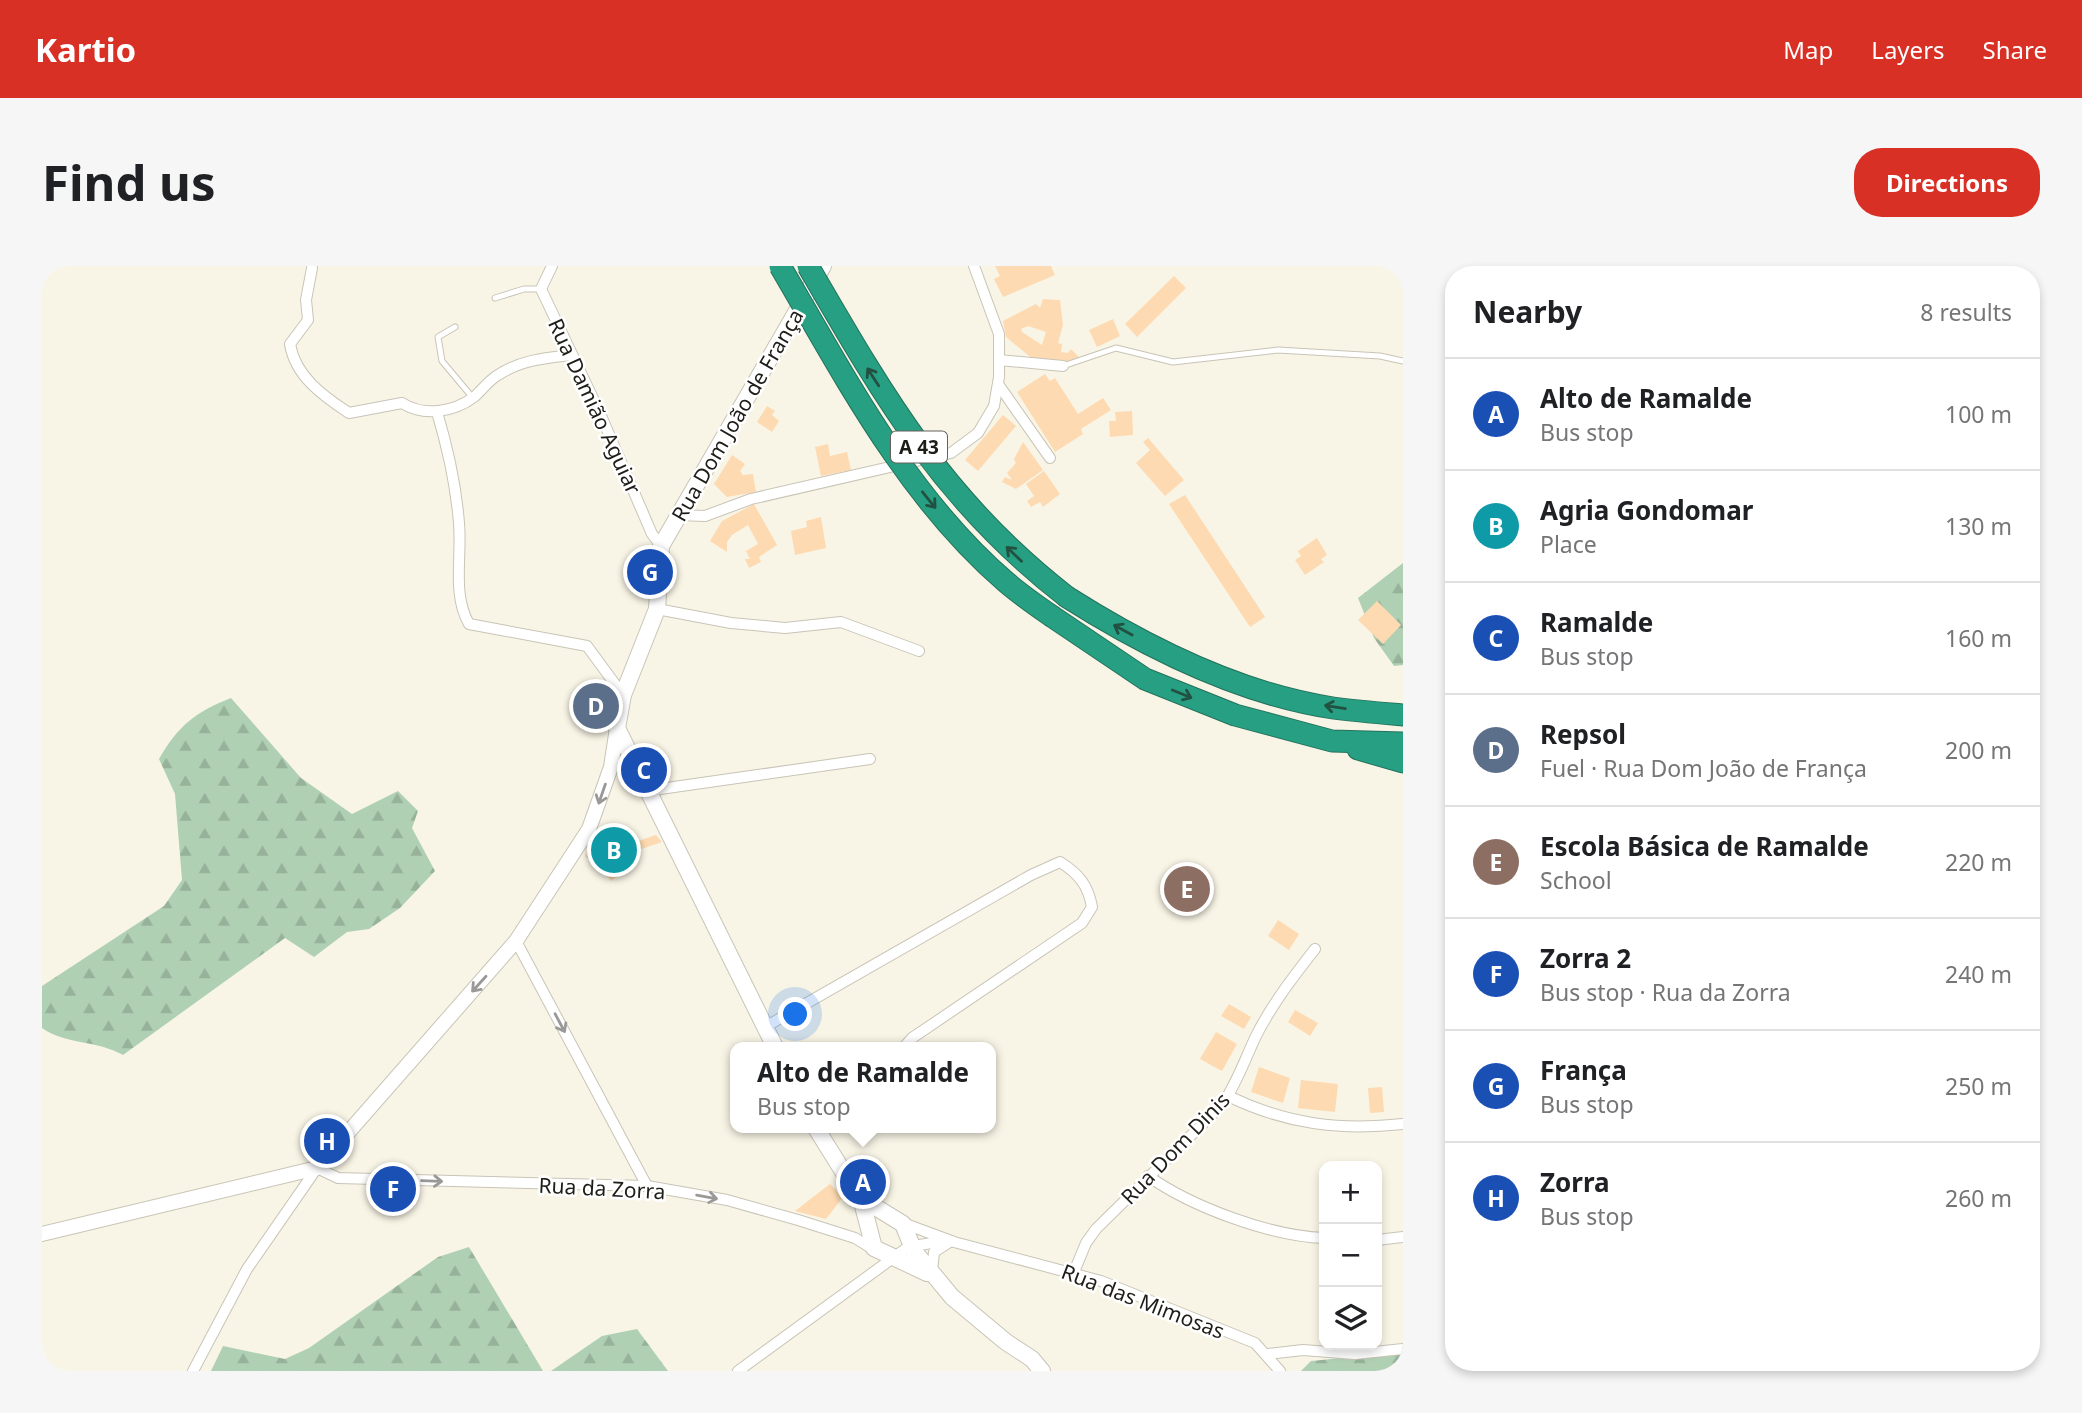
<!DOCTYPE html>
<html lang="en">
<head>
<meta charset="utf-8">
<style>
	:root { --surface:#fff; --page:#f6f6f6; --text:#202124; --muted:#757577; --line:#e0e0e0; --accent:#d93025 }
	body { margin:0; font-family:"Noto Sans",sans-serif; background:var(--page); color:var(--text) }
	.controls { position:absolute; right:21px; bottom:21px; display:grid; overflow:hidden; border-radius:14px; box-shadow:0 4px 10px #0003 }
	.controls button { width:63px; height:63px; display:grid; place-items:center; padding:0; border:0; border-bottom:2px solid var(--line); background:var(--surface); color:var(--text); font:35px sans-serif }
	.you { position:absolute; left:754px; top:749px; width:24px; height:24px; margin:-18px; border:5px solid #fff; border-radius:50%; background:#1a73e8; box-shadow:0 0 0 10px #1a73e833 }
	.badge { display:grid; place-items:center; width:46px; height:46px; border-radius:50%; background:var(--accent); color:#fff; font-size:23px; font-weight:700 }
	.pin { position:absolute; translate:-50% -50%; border:4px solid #fff; box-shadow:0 2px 7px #0006 }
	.popup { position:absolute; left:688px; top:776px; width:266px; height:91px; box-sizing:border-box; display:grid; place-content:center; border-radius:14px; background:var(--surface); filter:drop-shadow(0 2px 5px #0005); font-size:23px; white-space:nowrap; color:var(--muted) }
	.popup b { font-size:26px; color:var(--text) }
	.popup::after { content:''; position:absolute; left:50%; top:100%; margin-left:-14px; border:14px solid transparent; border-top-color:var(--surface) }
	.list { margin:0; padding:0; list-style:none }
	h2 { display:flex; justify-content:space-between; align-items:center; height:91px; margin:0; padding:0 28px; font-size:30px }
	h2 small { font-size:23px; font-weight:400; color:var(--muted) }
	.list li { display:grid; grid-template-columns:46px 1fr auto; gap:21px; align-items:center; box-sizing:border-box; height:112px; padding:0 28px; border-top:2px solid var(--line) }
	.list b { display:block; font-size:26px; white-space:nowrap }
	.list p { margin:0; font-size:23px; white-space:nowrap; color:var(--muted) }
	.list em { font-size:23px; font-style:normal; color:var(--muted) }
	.icon { flex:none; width:38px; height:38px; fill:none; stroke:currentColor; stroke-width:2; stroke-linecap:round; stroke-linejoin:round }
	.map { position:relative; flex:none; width:1361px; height:1105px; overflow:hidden; border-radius:28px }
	header { display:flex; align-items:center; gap:42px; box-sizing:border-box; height:98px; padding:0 35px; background:var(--accent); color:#fff }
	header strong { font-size:33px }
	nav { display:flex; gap:38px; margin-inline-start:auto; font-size:24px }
	.intro { display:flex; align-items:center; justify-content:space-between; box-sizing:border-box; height:168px; padding:0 42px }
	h1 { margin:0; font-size:49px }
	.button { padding:18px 32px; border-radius:28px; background:var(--accent); color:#fff; font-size:24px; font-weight:700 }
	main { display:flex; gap:42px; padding:0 42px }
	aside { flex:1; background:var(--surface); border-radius:28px; box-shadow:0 4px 10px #0003 }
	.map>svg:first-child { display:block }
	.forest { fill:url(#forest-firs) }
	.building { fill:#fddab1; fill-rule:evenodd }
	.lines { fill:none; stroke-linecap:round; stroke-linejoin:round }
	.service-casing { stroke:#c8c4b6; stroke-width:7 }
	.minor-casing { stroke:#c8c4b6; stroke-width:12 }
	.tertiary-casing { stroke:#c8c4b6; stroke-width:16 }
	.secondary-casing { stroke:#c8c4b6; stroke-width:18 }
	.motorway-casing { stroke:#24725d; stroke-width:23 }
	.service { stroke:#fff; stroke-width:5 }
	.minor { stroke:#fff; stroke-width:10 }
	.tertiary { stroke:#fff; stroke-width:14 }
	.secondary { stroke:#fff; stroke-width:16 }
	.motorway { stroke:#279f82; stroke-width:21 }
	.motorway-bridge-casing { stroke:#24725d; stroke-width:23; stroke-linecap:butt }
	.motorway-bridge { stroke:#279f82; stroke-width:21 }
	.oneway { stroke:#225142 }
	.oneway2 { stroke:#9a9997 }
	.labels { text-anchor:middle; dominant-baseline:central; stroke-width:5; stroke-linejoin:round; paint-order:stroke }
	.shield { fill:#fff; stroke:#62615d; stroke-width:2 }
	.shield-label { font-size:19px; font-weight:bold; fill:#1e1d18 }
	.street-label { font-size:21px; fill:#1e1d18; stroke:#fff }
</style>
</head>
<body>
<header>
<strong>Kartio</strong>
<nav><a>Map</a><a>Layers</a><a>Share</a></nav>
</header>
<div class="intro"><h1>Find us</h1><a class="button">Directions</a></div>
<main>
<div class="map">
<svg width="1361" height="1105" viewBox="0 0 1361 1105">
	<defs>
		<pattern id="forest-firs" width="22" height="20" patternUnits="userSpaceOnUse" patternTransform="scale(1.75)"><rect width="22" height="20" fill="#b0d0b4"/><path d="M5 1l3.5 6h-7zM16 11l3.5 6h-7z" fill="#97b29a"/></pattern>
	</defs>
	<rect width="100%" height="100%" fill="#f9f5e6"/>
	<g class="forest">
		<path d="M1361 297V399L1352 400 1332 372 1316 332Z"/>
		<path d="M189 432 259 512 310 548 356 525 376 545 370 562 393 605 358 642 327 663 305 666 272 691 243 672 81 789C55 774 24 779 0 762V720L122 640 140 614 133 528 117 493C136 460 153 446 189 432Z"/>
		<path d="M427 981 501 1105H169L181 1080 243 1093 267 1082 396 991Z"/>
		<path d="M595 1063 626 1105H509L560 1070Z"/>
		<path d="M1361 1086V1105H1259L1269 1095Z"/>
	</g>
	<g class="building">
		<path d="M953 0H1009L1013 9 961 31 952 13 958 10Z"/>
		<path d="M1132 10 1144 22 1095 71 1083 58Z"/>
		<path d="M1001 33 1018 34 1021 59 1016 77 1020 78 1019 86 1026 87 1029 83 1037 91 1026 97 993 95 964 71 961 55 994 38 998 42ZM986 60 1004 66 1000 79 980 66 979 63Z"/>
		<path d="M1071 53 1078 70 1055 81 1047 64Z"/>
		<path d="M1003 108 1008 115 1013 112 1036 148 1061 132 1069 144 1039 163 1041 168 1013 186 975 126Z"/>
		<path d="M725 140 733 145 730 149 737 155 730 166 715 156Z"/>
		<path d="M1090 145 1091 169 1068 171 1067 155H1074L1073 146Z"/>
		<path d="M961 149 974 160 936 205 923 194Z"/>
		<path d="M1106 172 1142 214 1123 230 1094 197 1108 184 1101 176Z"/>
		<path d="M981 176 1001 204 974 223 960 216 963 211 970 214 965 207 974 197 972 193Z"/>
		<path d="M786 178 788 190 805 186 809 204 779 210 773 181Z"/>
		<path d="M690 189 703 198 698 205 701 209 711 208 714 226 685 231 672 218Z"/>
		<path d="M1002 205 1018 228 1001 241 998 236 989 241 985 235 992 230 984 218Z"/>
		<path d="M1143 229 1223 351 1208 361 1127 238Z"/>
		<path d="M712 238 735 279 717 291 719 296 707 302 703 293H708L704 285 716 278 706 259 690 269 685 276V286L668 275 680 255Z"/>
		<path d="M779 251 784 282 753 289 749 265 765 261 764 255Z"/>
		<path d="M1275 272 1285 289 1279 293 1282 296 1263 309 1253 294 1259 290 1256 285Z"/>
		<path d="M1335 335 1359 359 1341 378 1316 354Z"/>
		<path d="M564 562 590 577 614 569 620 576 582 589 586 602 569 615 564 609 568 604 559 593 553 597 543 590Z"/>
		<path d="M1236 654 1257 668 1247 684 1226 670Z"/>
		<path d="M1187 738 1209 751 1202 763 1179 750Z"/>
		<path d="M1253 744 1276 757 1268 770 1246 756Z"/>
		<path d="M1174 766 1195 778 1180 805 1158 793Z"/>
		<path d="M1217 801 1248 812 1241 837 1209 826Z"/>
		<path d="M1259 814 1296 818 1293 846 1256 842Z"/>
		<path d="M1340 821 1342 846 1328 847 1326 822Z"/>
		<path d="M788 918 801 931 784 953 753 945Z"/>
	</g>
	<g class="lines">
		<g class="service-casing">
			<g id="service">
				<path d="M453 32 482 23H498"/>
				<path d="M413 61 396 71 400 95 431 132"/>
				<path d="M1021 100 1074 82 1131 96 1236 84 1338 90 1361 95"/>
			</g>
		</g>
		<g class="minor-casing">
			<g id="minor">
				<path d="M510 0 499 23 557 145 610 268 619 280"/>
				<path d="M270 2 264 34 266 54 248 78C253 110 281 130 307 147L360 137C382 151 412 146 432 131 440 124 447 114 456 109 479 94 503 92 529 89"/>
				<path d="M957 94 1021 100"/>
				<path d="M956 118 1008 192"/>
				<path d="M395 146C406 183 414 219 417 257 420 292 410 328 427 358L545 380 581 429"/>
				<path d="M636 249 663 250 709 233 909 187 936 167 952 140 957 111V68L932 0"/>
				<path d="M615 343 689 357 743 362 799 356 877 385"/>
				<path d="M604 525 828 493"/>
				<path d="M474 675 605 920"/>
				<path d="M723 761 989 609 1018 596C1037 608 1046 619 1050 641L1040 657 870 772 862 781"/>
				<path d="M1186 830C1244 858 1298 865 1361 858"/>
				<path d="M1106 910C1150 941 1228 970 1282 972"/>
				<path d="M858 956 912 976 1059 1015 1213 1077 1238 1105"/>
				<path d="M1335 974 1361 971"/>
				<path d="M890 1005 892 986 906 977"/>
				<path d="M1032 1006 1044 977 1054 963 1180 839C1195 817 1203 793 1214 770 1230 738 1252 710 1273 683"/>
				<path d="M1226 1088 1261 1084 1313 1088 1361 1083"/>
				<path d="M151 1105 205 1003 275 902 296 912 605 920 685 934 756 954 813 972 834 985"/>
				<path d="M696 1105 866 981 901 975"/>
			</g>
		</g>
		<g class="tertiary-casing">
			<path id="tertiary" d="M0 968 275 902 474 675 547 563 569 501 575 462"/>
		</g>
		<g class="secondary-casing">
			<g id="secondary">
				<path d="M733 781 575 462 581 429 615 343 619 280 781 0"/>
				<path d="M774 862 820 936 832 982 885 1007"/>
				<path d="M807 915 835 942 861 958 872 985 910 1031 964 1076 990 1093 1000 1105"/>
			</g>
		</g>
		<g class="motorway-casing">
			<g id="motorway">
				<path d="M1025 331C1104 381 1198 428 1291 442 1314 445 1338 447 1361 449"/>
				<path d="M1011 351 1103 413 1193 449 1290 475 1361 477"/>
				<path d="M1316 483 1361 496"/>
			</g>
		</g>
		<use href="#service" class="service"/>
		<use href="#minor" class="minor"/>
		<use href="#tertiary" class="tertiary"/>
		<use href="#secondary" class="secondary"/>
		<use href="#motorway" class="motorway"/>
		<g class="motorway-bridge-casing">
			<g id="motorway-bridge">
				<path d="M738 0C803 111 865 231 964 316 979 329 995 340 1011 351"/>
				<path d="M766 0C842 131 902 236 1025 331"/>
			</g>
		</g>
		<use href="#motorway-bridge" class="motorway-bridge"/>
	</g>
	<defs><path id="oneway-shaft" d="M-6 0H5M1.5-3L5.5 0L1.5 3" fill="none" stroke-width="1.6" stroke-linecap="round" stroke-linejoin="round" transform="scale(1.75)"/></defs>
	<g class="oneway">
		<use href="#oneway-shaft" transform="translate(831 111) rotate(-123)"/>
		<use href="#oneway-shaft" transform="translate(887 234) rotate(51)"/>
		<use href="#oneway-shaft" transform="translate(972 288) rotate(-136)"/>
		<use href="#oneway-shaft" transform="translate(1081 364) rotate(-151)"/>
		<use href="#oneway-shaft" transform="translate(1140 428) rotate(22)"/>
		<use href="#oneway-shaft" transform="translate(1293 441) rotate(-171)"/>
	</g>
	<g class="oneway2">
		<use href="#oneway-shaft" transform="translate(560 528) rotate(109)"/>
		<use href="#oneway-shaft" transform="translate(437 718) rotate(132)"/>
		<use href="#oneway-shaft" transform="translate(518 757) rotate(62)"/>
		<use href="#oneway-shaft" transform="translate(390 915) rotate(2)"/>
		<use href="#oneway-shaft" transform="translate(665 931) rotate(10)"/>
	</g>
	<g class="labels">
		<rect class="shield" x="849" y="165.5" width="56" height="31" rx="5"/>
		<g class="shield-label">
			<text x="877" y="181">A 43</text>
		</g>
		<g class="street-label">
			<text transform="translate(553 140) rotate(65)">Rua Damião Aguiar</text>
			<text transform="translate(695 149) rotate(-60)">Rua Dom João de França</text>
			<text transform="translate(1133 882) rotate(-46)">Rua Dom Dinis</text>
			<text transform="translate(560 922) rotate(3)">Rua da Zorra</text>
			<text transform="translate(1101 1035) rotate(21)">Rua das Mimosas</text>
		</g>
	</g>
</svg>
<div class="controls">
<button>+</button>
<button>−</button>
<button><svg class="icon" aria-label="layers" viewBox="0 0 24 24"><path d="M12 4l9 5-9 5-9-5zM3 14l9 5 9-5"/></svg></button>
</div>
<div class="you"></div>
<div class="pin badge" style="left:821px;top:916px;background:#1a4fb4">A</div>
<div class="popup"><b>Alto de Ramalde</b>Bus stop</div>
<div class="pin badge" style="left:572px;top:584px;background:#0f9aa8">B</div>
<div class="pin badge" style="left:602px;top:504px;background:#1a4fb4">C</div>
<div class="pin badge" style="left:554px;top:440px;background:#5c6f8a">D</div>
<div class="pin badge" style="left:1145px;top:623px;background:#8d6e63">E</div>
<div class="pin badge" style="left:351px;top:923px;background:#1a4fb4">F</div>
<div class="pin badge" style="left:608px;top:306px;background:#1a4fb4">G</div>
<div class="pin badge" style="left:285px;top:875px;background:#1a4fb4">H</div>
</div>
<aside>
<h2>Nearby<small>8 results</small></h2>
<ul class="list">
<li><span class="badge" style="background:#1a4fb4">A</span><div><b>Alto de Ramalde</b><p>Bus stop</p></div><em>100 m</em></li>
<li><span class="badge" style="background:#0f9aa8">B</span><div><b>Agria Gondomar</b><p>Place</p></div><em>130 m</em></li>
<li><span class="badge" style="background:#1a4fb4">C</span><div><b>Ramalde</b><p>Bus stop</p></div><em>160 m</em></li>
<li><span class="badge" style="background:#5c6f8a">D</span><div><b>Repsol</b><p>Fuel · Rua Dom João de França</p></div><em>200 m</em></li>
<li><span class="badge" style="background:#8d6e63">E</span><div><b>Escola Básica de Ramalde</b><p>School</p></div><em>220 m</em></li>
<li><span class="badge" style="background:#1a4fb4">F</span><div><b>Zorra 2</b><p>Bus stop · Rua da Zorra</p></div><em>240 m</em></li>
<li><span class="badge" style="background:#1a4fb4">G</span><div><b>França</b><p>Bus stop</p></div><em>250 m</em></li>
<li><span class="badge" style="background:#1a4fb4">H</span><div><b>Zorra</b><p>Bus stop</p></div><em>260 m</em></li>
</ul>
</aside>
</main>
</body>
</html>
